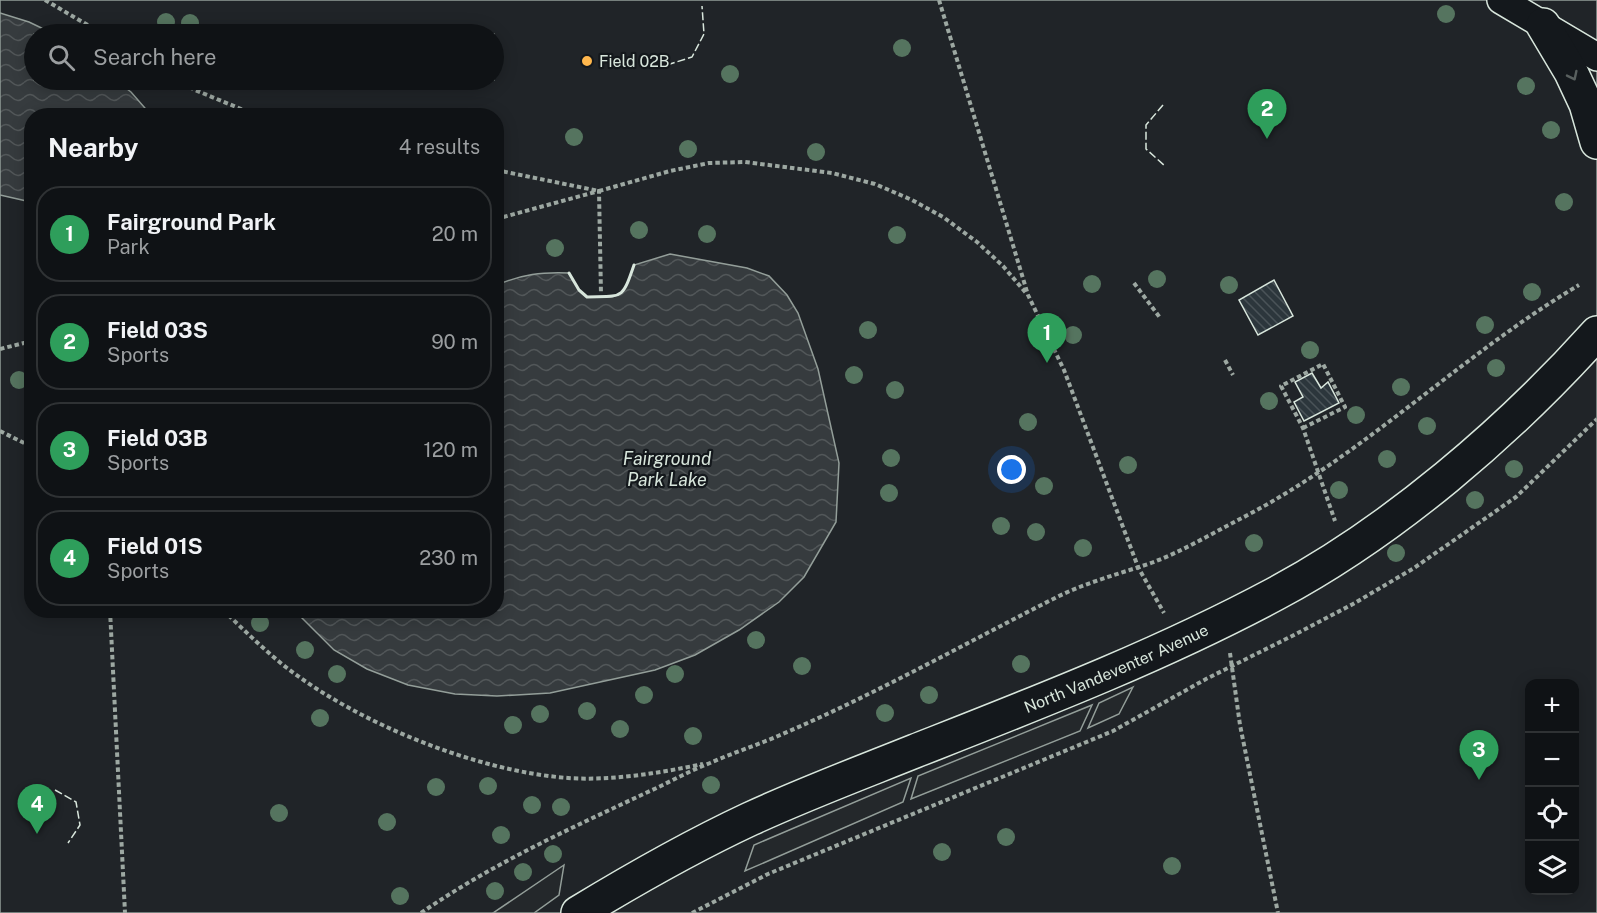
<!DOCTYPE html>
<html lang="en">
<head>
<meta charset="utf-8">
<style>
	:root { --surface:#0f1215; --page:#181b1e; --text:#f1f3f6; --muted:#9b9ea0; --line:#2f3234; --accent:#ffb74d }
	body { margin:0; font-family:"Public Sans",sans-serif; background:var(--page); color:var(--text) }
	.controls { position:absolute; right:18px; bottom:18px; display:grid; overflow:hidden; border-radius:12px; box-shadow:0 3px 15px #0003 }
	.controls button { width:54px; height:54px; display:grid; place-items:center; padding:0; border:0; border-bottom:2px solid var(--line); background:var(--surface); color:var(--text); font:30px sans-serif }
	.you { position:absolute; left:1012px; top:470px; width:21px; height:21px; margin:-15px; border:4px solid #fff; border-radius:50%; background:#1a73e8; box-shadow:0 0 0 9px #1a73e833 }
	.badge { display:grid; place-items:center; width:39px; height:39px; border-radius:50%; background:var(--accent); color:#fff; font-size:20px; font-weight:700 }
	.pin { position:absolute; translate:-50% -50px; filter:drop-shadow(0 2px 3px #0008) }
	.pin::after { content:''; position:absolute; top:32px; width:21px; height:18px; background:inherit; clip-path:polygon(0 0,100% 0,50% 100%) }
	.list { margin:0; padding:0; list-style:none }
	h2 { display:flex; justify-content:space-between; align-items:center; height:78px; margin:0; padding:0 24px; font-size:26px }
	h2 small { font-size:20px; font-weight:400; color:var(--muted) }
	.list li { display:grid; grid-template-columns:39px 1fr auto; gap:18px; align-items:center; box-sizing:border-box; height:96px; margin:0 12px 12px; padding:0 12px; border:2px solid var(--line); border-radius:24px }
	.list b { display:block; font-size:22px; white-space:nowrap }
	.list p { margin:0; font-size:20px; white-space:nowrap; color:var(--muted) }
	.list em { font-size:20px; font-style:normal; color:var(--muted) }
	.icon { flex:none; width:33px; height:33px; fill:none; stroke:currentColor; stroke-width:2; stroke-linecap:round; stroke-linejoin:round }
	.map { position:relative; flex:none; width:1597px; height:913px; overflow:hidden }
	.search { position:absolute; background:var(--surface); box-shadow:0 3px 15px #0003; left:24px; top:24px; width:480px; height:66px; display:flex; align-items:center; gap:15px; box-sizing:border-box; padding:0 21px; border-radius:33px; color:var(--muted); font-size:22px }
	.panel { position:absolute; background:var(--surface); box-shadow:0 3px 15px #0003; left:24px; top:108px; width:480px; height:510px; border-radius:24px }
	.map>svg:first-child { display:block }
	.green { fill:#202428; stroke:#939e99; stroke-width:1.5; fill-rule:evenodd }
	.parking { fill:#24282b; stroke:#939e99; stroke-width:1.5 }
	.water { fill:url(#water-waves); stroke:#939e99; stroke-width:1.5 }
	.building { fill:url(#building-back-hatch); stroke:#d8e6dc; stroke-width:1.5 }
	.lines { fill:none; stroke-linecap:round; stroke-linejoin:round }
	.street-casing { stroke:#d8e6dc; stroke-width:30 }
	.secondary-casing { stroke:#d8e6dc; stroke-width:36 }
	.path { stroke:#9da8a2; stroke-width:4; stroke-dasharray:4.5 3; stroke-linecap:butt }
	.street { stroke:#14181c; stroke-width:27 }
	.secondary { stroke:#14181c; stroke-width:33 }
	.fence { stroke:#d8e6dc; stroke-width:1.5; stroke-dasharray:8 3; stroke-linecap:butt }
	.wall { stroke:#d8e6dc; stroke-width:3 }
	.tree { fill:#55745f }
	.oneway { stroke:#59605f }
	.poi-dot { fill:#ffb74d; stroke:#14181c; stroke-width:2 }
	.labels { text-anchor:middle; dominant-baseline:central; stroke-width:4.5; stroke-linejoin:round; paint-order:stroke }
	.poi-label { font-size:16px; fill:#d8e6dc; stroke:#14181c; text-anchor:start }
	.street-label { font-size:16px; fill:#d8e6dc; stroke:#14181c }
	.water-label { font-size:18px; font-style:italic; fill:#d8e6dc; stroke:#14181c }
</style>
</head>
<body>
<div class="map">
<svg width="1597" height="913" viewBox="0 0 1597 913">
	<defs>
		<pattern id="water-waves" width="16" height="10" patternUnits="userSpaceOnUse" patternTransform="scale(1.5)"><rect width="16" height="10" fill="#363b3e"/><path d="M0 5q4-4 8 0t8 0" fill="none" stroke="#525759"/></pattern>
		<pattern id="building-back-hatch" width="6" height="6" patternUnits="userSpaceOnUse" patternTransform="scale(1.5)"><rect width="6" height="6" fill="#2c363c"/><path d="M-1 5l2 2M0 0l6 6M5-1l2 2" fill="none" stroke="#4a5358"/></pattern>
	</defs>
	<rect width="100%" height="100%" fill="#14181c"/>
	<path class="green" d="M0 0H1597V913H0ZM34 34H494V80H34ZM32 116H496V610H32ZM1530 684H1574V890H1530Z"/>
	<g class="parking">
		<path d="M1133 687 1119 714 1088 728 1099 703Z"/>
		<path d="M1092 705 1080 731 911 799 918 776Z"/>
		<path d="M911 778 903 802 745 871 754 845Z"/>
		<path d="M564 865 559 895 534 913H493Z"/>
	</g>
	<g class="water">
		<path d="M0 13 29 22 54 34H34V80H115L131 92 151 115 32 116 31 202 0 195Z"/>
		<path d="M670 254 747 268 769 276 787 295 798 313 818 369 839 463 836 522 804 577 779 602 739 630 695 655 655 670 550 693 497 696 455 694 408 685 367 669 334 650 295 611 496 610 497 285C523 274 541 272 569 273L579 290 587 297C623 297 622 300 634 265Z"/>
	</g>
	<g class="building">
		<path d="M1274 280 1293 316 1258 335 1239 300Z"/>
		<path d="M1312 373 1321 388 1328 382 1339 403 1304 421 1294 402 1303 397 1295 382Z"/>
	</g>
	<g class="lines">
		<g class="street-casing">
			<path id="street" d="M1501 0 1597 57"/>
		</g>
		<g class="secondary-casing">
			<g id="secondary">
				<path d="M1543 25 1571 72 1586 104 1597 142"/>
				<path id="s1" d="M578 913C634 879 690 847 750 819 804 794 860 773 915 751 1037 703 1159 656 1275 594 1393 531 1508 432 1597 333"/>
			</g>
		</g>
		<g class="path">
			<path d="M45 0 103 34"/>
			<path d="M939 0 1028 295 1064 370 1138 567 1164 613"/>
			<path d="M176 80 195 90 258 116"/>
			<path d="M496 170 599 191 670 171 709 163 745 162 832 173 875 184 912 200 943 217 977 242 1003 266 1026 293"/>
			<path d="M496 219 599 191 601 294"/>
			<path d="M1134 283 1161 319"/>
			<path d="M0 349 32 341"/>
			<path d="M1225 360 1233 375"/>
			<path d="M1303 428 1345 407 1323 364 1281 386 1303 428 1335 521"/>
			<path d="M0 431 32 447"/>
			<path d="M110 610 125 913"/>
			<path d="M223 610C244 630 264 650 287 668 360 724 476 771 568 778 612 781 659 773 703 764"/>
			<path d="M1230 653 1240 725 1278 913"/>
			<path d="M421 913C492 864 571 828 650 791 670 782 689 771 710 763 732 753 755 746 778 736 874 695 964 644 1057 597 1087 582 1119 574 1151 563 1181 552 1211 534 1240 519 1363 456 1461 355 1579 285"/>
			<path d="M692 913 768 874 1113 731 1206 679 1294 635 1353 604 1414 568 1516 497 1597 419"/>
		</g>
		<use href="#street" class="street"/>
		<use href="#secondary" class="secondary"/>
		<g class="fence">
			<path d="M667 65 692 57 704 34 702 6"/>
			<path d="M1163 105 1146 125V149L1165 166"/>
			<path d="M55 790 76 802 80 825 68 843"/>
		</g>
		<path class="wall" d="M569 273 579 290 587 297C623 296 622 300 634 265"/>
	</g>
	<g class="tree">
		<circle cx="1446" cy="14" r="9"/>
		<circle cx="166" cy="22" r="9"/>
		<circle cx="190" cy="23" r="9"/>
		<circle cx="902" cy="48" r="9"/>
		<circle cx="730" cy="74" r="9"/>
		<circle cx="1526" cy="86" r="9"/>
		<circle cx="1551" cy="130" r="9"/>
		<circle cx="574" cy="137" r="9"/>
		<circle cx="688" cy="149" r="9"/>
		<circle cx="816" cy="152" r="9"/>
		<circle cx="1564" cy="202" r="9"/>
		<circle cx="639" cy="230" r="9"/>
		<circle cx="707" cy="234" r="9"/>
		<circle cx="897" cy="235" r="9"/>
		<circle cx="555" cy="248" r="9"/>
		<circle cx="1157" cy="279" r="9"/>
		<circle cx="1092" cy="284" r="9"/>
		<circle cx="1229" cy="285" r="9"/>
		<circle cx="1532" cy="292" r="9"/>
		<circle cx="1485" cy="325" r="9"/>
		<circle cx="868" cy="330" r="9"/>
		<circle cx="1073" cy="335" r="9"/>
		<circle cx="1310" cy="350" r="9"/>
		<circle cx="1496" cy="368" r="9"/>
		<circle cx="854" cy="375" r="9"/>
		<circle cx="19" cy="380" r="9"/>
		<circle cx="1401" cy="387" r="9"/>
		<circle cx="895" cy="390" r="9"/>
		<circle cx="1269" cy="401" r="9"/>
		<circle cx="1356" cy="415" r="9"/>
		<circle cx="1028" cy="422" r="9"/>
		<circle cx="1427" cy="426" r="9"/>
		<circle cx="891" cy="458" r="9"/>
		<circle cx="1387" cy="459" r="9"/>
		<circle cx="1128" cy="465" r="9"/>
		<circle cx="1514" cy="469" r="9"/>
		<circle cx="1044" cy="486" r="9"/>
		<circle cx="1339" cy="490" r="9"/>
		<circle cx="889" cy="493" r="9"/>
		<circle cx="1475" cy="500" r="9"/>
		<circle cx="1001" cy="526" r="9"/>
		<circle cx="1036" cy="532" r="9"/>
		<circle cx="1254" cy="543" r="9"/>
		<circle cx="1083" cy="548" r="9"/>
		<circle cx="1396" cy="553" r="9"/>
		<circle cx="260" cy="623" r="9"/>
		<circle cx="756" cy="640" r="9"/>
		<circle cx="305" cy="650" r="9"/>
		<circle cx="1021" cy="664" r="9"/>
		<circle cx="802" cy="666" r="9"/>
		<circle cx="337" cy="674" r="9"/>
		<circle cx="675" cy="674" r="9"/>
		<circle cx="644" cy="695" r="9"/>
		<circle cx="929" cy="695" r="9"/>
		<circle cx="587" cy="711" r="9"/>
		<circle cx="885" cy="713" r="9"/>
		<circle cx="540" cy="714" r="9"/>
		<circle cx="320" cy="718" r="9"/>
		<circle cx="513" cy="725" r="9"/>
		<circle cx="620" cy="729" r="9"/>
		<circle cx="693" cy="736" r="9"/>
		<circle cx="711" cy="785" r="9"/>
		<circle cx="488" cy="786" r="9"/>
		<circle cx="436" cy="787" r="9"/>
		<circle cx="532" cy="805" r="9"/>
		<circle cx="561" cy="807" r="9"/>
		<circle cx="279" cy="813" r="9"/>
		<circle cx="387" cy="822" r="9"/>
		<circle cx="501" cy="835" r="9"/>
		<circle cx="1006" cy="837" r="9"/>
		<circle cx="942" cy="852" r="9"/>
		<circle cx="553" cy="854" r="9"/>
		<circle cx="1172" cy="866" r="9"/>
		<circle cx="523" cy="872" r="9"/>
		<circle cx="495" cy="891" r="9"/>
		<circle cx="400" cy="896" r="9"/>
	</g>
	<defs><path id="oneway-chevron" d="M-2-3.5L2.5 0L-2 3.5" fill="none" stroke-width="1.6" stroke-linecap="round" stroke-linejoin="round" transform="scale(1.5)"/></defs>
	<use class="oneway" href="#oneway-chevron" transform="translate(1573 76) rotate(64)"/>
	<circle class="poi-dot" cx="587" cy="61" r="6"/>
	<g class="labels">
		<g class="poi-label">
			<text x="599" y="61">Field 02B</text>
		</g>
		<g class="street-label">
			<text stroke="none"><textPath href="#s1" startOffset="592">North Vandeventer Avenue</textPath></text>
		</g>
		<g class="water-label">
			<text x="667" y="458">Fairground<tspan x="667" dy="21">Park Lake</tspan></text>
		</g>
	</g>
</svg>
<div class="controls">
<button>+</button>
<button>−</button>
<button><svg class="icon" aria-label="locate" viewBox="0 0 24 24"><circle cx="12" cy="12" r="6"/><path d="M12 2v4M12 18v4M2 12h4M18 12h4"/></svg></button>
<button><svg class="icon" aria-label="layers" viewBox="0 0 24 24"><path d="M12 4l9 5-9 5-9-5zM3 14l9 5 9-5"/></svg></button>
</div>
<div class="you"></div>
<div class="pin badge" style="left:1047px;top:363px;background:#2e9e5b">1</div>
<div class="pin badge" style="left:1267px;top:139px;background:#2e9e5b">2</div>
<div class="pin badge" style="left:1479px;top:780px;background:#2e9e5b">3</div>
<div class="pin badge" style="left:37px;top:834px;background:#2e9e5b">4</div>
<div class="search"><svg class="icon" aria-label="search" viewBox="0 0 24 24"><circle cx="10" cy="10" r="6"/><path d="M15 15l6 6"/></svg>Search here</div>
<section class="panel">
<h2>Nearby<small>4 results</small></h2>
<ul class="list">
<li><span class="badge" style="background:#2e9e5b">1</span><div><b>Fairground Park</b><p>Park</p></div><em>20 m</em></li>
<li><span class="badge" style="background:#2e9e5b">2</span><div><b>Field 03S</b><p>Sports</p></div><em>90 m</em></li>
<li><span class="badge" style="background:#2e9e5b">3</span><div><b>Field 03B</b><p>Sports</p></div><em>120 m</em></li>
<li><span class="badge" style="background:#2e9e5b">4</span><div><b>Field 01S</b><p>Sports</p></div><em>230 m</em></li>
</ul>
</section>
</div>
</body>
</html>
